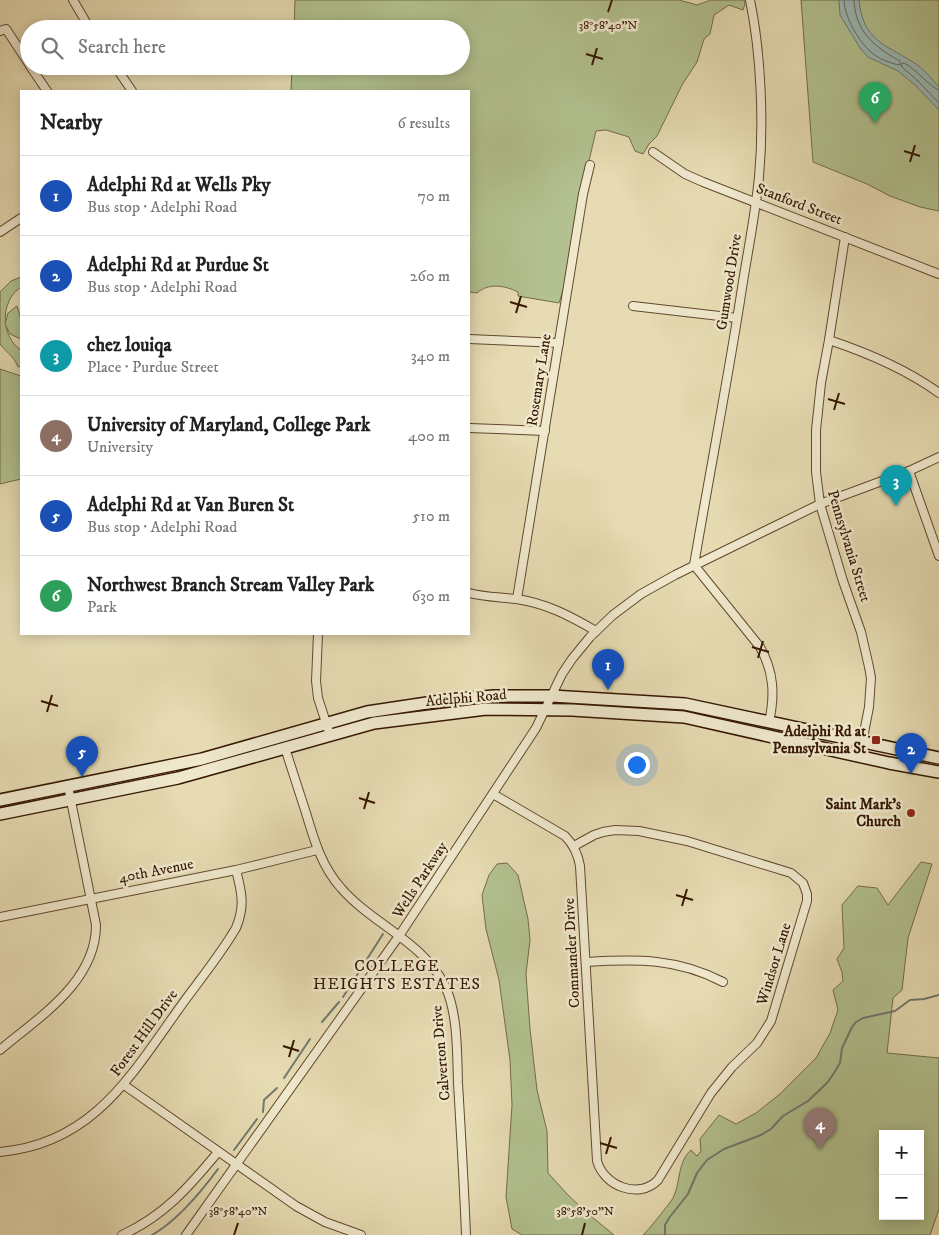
<!DOCTYPE html>
<html lang="en">
<head>
<meta charset="utf-8">
<style>
	:root { --surface:#fff; --page:#f6f6f6; --text:#222; --muted:#767676; --line:#e0e0e0; --accent:#2563eb }
	body { margin:0; font-family:"IM FELL DW Pica",serif; background:var(--page); color:var(--text) }
	.controls { position:absolute; right:15px; bottom:15px; display:grid; overflow:hidden; border-radius:0px; box-shadow:0 2px 12px #0003 }
	.controls button { width:45px; height:45px; display:grid; place-items:center; padding:0; border:0; border-bottom:1px solid var(--line); background:var(--surface); color:var(--text); font:25px sans-serif }
	.you { position:absolute; left:636px; top:764px; width:18px; height:18px; margin:-12px; border:4px solid #fff; border-radius:50%; background:#1a73e8; box-shadow:0 0 0 8px #1a73e833 }
	.badge { display:grid; place-items:center; width:32px; height:32px; border-radius:50%; background:var(--accent); color:#fff; font-size:16px; font-weight:700 }
	.pin { position:absolute; translate:-50% -41px; filter:drop-shadow(0 1px 2px #0008) }
	.pin::after { content:''; position:absolute; top:26px; width:18px; height:15px; background:inherit; clip-path:polygon(0 0,100% 0,50% 100%) }
	.list { margin:0; padding:0; list-style:none }
	h2 { display:flex; justify-content:space-between; align-items:center; height:65px; margin:0; padding:0 20px; font-size:21px }
	h2 small { font-size:16px; font-weight:400; color:var(--muted) }
	.list li { display:grid; grid-template-columns:32px 1fr auto; gap:15px; align-items:center; box-sizing:border-box; height:80px; padding:0 20px; border-top:1px solid var(--line) }
	.list b { display:block; font-size:19px; white-space:nowrap }
	.list p { margin:0; font-size:16px; white-space:nowrap; color:var(--muted) }
	.list em { font-size:16px; font-style:normal; color:var(--muted) }
	.icon { flex:none; width:28px; height:28px; fill:none; stroke:currentColor; stroke-width:2; stroke-linecap:round; stroke-linejoin:round }
	.map { position:relative; flex:none; width:939px; height:1235px; overflow:hidden }
	.search { position:absolute; background:var(--surface); box-shadow:0 2px 12px #0003; left:20px; top:20px; width:450px; height:55px; display:flex; align-items:center; gap:12px; box-sizing:border-box; padding:0 18px; border-radius:28px; color:var(--muted); font-size:19px }
	.panel { position:absolute; background:var(--surface); box-shadow:0 2px 12px #0003; left:20px; top:90px; width:450px; height:545px; border-radius:0px }
	.map>svg:first-child { display:block }
	.green { fill:#b2c18f; stroke:#746c48; fill-rule:evenodd }
	.water { fill:#99b9b6; stroke:#71786e }
	.lines { fill:none; stroke-linecap:round; stroke-linejoin:round }
	.shore { stroke:#68685c; stroke-width:1 }
	.stream { stroke:#71786e; stroke-width:2 }
	.street-casing { stroke:#62482e; stroke-width:10 }
	.secondary-casing { stroke:#361702; stroke-width:14 }
	.street { stroke:#efe8cd; stroke-width:8 }
	.secondary { stroke:#efe8cd; stroke-width:11 }
	.ticks { fill:none; stroke:#361702; stroke-width:2 }
	.poi-dot { fill:#8f2418; stroke:#efe8cd; stroke-width:2 }
	.labels { text-anchor:middle; dominant-baseline:central; stroke-width:5; stroke-linejoin:round; paint-order:stroke }
	.street-label { font-size:15px; fill:#361702; stroke:#efe8cd }
	.poi-label { font-size:15px; font-weight:bold; fill:#361702; stroke:#efe8cd; text-anchor:end }
	.neighbourhood-label { font-size:16px; letter-spacing:1px; fill:#361702; stroke:#efe8cd }
	.ticks-label { font-size:12px; text-anchor:middle; fill:#361702; stroke:#efe8cd; stroke-width:5; stroke-linejoin:round; paint-order:stroke }
</style>
</head>
<body>
<div class="map">
<svg width="939" height="1235" viewBox="0 0 939 1235">
	<rect width="100%" height="100%" fill="#e6dbb2"/>
	<filter id="stains"><feTurbulence type="fractalNoise" baseFrequency=".004" numOctaves="4"/><feColorMatrix values="0 0 0 0 .2 0 0 0 0 .09 0 0 0 0 .02 0 0 0 .5 -.17"/></filter>
	<radialGradient id="worn" r=".72"><stop offset=".6" stop-color="#630" stop-opacity="0"/><stop offset="1" stop-color="#630" stop-opacity=".3"/></radialGradient>
	<g class="green">
		<path d="M295 0H679L697 5 711 0H744L745 4 743 10 729 5 714 15 710 34 704 39 697 62 682 85 657 136 649 144 643 154 635 151 629 137 606 130 596 131 584 182 568 275 559 303 518 296V292C504 285 488 283 477 293L469 292V91H291L292 66H461V29H294Z"/>
		<path d="M801 0H939V211L920 207 890 196 867 184 813 162Z"/>
		<path d="M21 277V287C0 301 0 336 21 350V366L18 367C14 356 7 353 0 344V292L11 281Z"/>
		<path d="M17 306 21 319V339L10 334 5 324 8 313Z"/>
		<path d="M0 369 21 376V479L0 484Z"/>
		<path d="M921 862 932 864 908 938 902 990 893 998 887 1053 939 1058V1209L930 1235H643C647 1232 670 1203 673 1198 681 1182 677 1163 691 1150L697 1156 701 1151 700 1139 719 1115 736 1124 756 1113 780 1094 816 1058 830 1033 838 1010 833 990 843 981 842 972 837 959 844 948 842 905 858 886 877 888 888 905ZM883 1134H920V1216H883Z"/>
		<path d="M507 863 518 875 528 919 530 940 526 974 530 1029 537 1090 547 1131 548 1173 568 1195 586 1212 614 1235H522L512 1229 506 1197 512 1105 510 1060 499 980 486 929 482 895 489 875 497 864Z"/>
	</g>
	<path class="water" d="M839 0H859C863 40 884 44 913 62 923 68 931 78 939 87V110L915 85 898 71 868 57 860 48 840 15Z"/>
	<g class="lines">
		<g class="shore">
			<path d="M844 0C844 16 859 42 871 52 877 58 891 64 900 65V61C874 47 855 31 854 0"/>
			<path d="M939 90C932 89 915 68 904 63L901 64 902 67 918 81 939 103"/>
		</g>
		<g class="stream">
			<path d="M343 997 383 934"/>
			<path d="M322 1022 339 1002"/>
			<path d="M284 1078 310 1039"/>
			<path d="M263 1112 264 1100 277 1088"/>
			<path d="M234 1150 257 1119"/>
			<path d="M152 1235C177 1221 201 1192 218 1169"/>
			<path d="M665 1235V1225L669 1218 688 1194 697 1173 707 1160 724 1149 761 1135 771 1129 783 1116 808 1101 827 1083 834 1073 840 1063 842 1048 852 1027 856 1022 863 1018 895 1011 910 1000 924 999 939 995"/>
		</g>
		<g class="street-casing">
			<g id="street">
				<path d="M73 0 90 29"/>
				<path d="M0 31 6 29 29 64"/>
				<path d="M30 66 47 91"/>
				<path d="M115 66 132 91"/>
				<path d="M653 152 685 174 703 182 939 274"/>
				<path d="M0 232 21 218"/>
				<path d="M845 237 829 340 821 383 816 430V472L820 504 843 581 861 632 869 667 871 678 869 707 862 743"/>
				<path d="M633 306 737 318"/>
				<path d="M469 339 559 343"/>
				<path d="M829 340C868 353 906 369 939 393"/>
				<path d="M469 428 545 431"/>
				<path d="M909 471 939 556"/>
				<path d="M694 565C709 477 726 389 740 301 746 260 755 218 759 177 764 123 761 53 750 0"/>
				<path d="M694 565 760 647C774 672 775 695 769 722"/>
				<path d="M469 593C484 597 500 597 516 599 546 603 570 616 596 631"/>
				<path d="M517 599 583 194 590 165"/>
				<path d="M318 634 316 681 318 698 330 735"/>
				<path d="M285 748C292 770 299 792 306 813 314 840 322 867 341 888 372 924 424 942 445 986 458 1013 457 1053 458 1083 461 1134 464 1184 466 1235"/>
				<path d="M493 794 565 836C574 845 578 854 580 866L597 1161C604 1186 639 1200 658 1180L711 1093 732 1067 757 1043 771 1021 807 901V894L803 883 791 873 687 841 639 831 615 830 603 832 594 835 574 846"/>
				<path d="M0 917 236 870 317 850"/>
				<path d="M587 962C637 959 677 958 723 982"/>
				<path d="M0 1050C39 1017 96 982 96 925L68 786"/>
				<path d="M124 1085 296 1206 325 1222 361 1235"/>
				<path d="M0 1152C92 1144 130 1077 178 1010 197 983 219 957 236 928 245 906 242 893 236 870"/>
				<path d="M122 1235C164 1216 189 1187 218 1152"/>
				<path d="M186 1235 399 936 536 728 562 674 572 659 590 637 613 615 641 594 675 575 820 504 909 471 939 457"/>
			</g>
		</g>
		<g class="secondary-casing">
			<g id="secondary">
				<path d="M0 800 202 759 367 712 447 700 494 696H552L685 704 939 758"/>
				<path d="M0 814 178 778 374 723 486 709 572 710 684 717 889 763 939 772"/>
			</g>
		</g>
		<use href="#street" class="street"/>
		<use href="#secondary" class="secondary"/>
	</g>
	<path class="ticks" d="M608 12 612 0M586 54 603 59M592 65 597 48M904 151 920 156M910 162 915 145M510 302 527 307M516 313 521 296M828 399 845 404M834 410 839 393M752 647 769 652M758 658 763 641M41 701 58 706M47 712 52 695M359 798 375 803M364 809 369 792M676 895 693 900M682 906 687 889M283 1046 299 1051M289 1057 294 1040M600 1143 617 1148M606 1154 611 1137M234 1235 238 1223M582 1235 585 1223"/>
	<g class="poi-dot">
		<rect x="871" y="735" width="10" height="10" rx="2.5"/>
		<circle cx="911" cy="813" r="5"/>
	</g>
	<g class="labels">
		<g class="street-label">
			<text transform="translate(799 204) rotate(21)">Stanford Street</text>
			<text transform="translate(729 282) rotate(-81)">Gumwood Drive</text>
			<text transform="translate(539 380) rotate(-81)">Rosemary Lane</text>
			<text transform="translate(849 546) rotate(73)">Pennsylvania Street</text>
			<text transform="translate(466 698) rotate(-5)">Adelphi Road</text>
			<text transform="translate(156 871) rotate(-11)">40th Avenue</text>
			<text transform="translate(420 880) rotate(-57)">Wells Parkway</text>
			<text transform="translate(572 953) rotate(-93)">Commander Drive</text>
			<text transform="translate(774 964) rotate(-73)">Windsor Lane</text>
			<text transform="translate(144 1033) rotate(-54)">Forest Hill Drive</text>
			<text transform="translate(441 1053) rotate(-95)">Calverton Drive</text>
		</g>
		<g class="poi-label">
			<text x="866" y="731">Adelphi Rd at<tspan x="866" dy="17">Pennsylvania St</tspan></text>
			<text x="901" y="804">Saint Mark's<tspan x="901" dy="17">Church</tspan></text>
		</g>
		<g class="neighbourhood-label">
			<text x="397" y="966">COLLEGE<tspan x="397" dy="18">HEIGHTS ESTATES</tspan></text>
		</g>
	</g>
	<g class="ticks-label">
		<text x="608" y="29">38°58'40"N</text>
		<text x="238" y="1215">38°58'40"N</text>
		<text x="585" y="1215">38°58'50"N</text>
	</g>
	<rect width="100%" height="100%" filter="url(#stains)"/>
	<rect width="100%" height="100%" fill="url(#worn)"/>
</svg>
<div class="controls">
<button>+</button>
<button>−</button>
</div>
<div class="you"></div>
<div class="pin badge" style="left:608px;top:690px;background:#1a4fb4">1</div>
<div class="pin badge" style="left:911px;top:774px;background:#1a4fb4">2</div>
<div class="pin badge" style="left:896px;top:506px;background:#0f9aa8">3</div>
<div class="pin badge" style="left:820px;top:1149px;background:#8d6e63">4</div>
<div class="pin badge" style="left:82px;top:777px;background:#1a4fb4">5</div>
<div class="pin badge" style="left:875px;top:123px;background:#2e9e5b">6</div>
<div class="search"><svg class="icon" aria-label="search" viewBox="0 0 24 24"><circle cx="10" cy="10" r="6"/><path d="M15 15l6 6"/></svg>Search here</div>
<section class="panel">
<h2>Nearby<small>6 results</small></h2>
<ul class="list">
<li><span class="badge" style="background:#1a4fb4">1</span><div><b>Adelphi Rd at Wells Pky</b><p>Bus stop · Adelphi Road</p></div><em>70 m</em></li>
<li><span class="badge" style="background:#1a4fb4">2</span><div><b>Adelphi Rd at Purdue St</b><p>Bus stop · Adelphi Road</p></div><em>260 m</em></li>
<li><span class="badge" style="background:#0f9aa8">3</span><div><b>chez louiqa</b><p>Place · Purdue Street</p></div><em>340 m</em></li>
<li><span class="badge" style="background:#8d6e63">4</span><div><b>University of Maryland, College Park</b><p>University</p></div><em>400 m</em></li>
<li><span class="badge" style="background:#1a4fb4">5</span><div><b>Adelphi Rd at Van Buren St</b><p>Bus stop · Adelphi Road</p></div><em>510 m</em></li>
<li><span class="badge" style="background:#2e9e5b">6</span><div><b>Northwest Branch Stream Valley Park</b><p>Park</p></div><em>630 m</em></li>
</ul>
</section>
</div>
</body>
</html>
